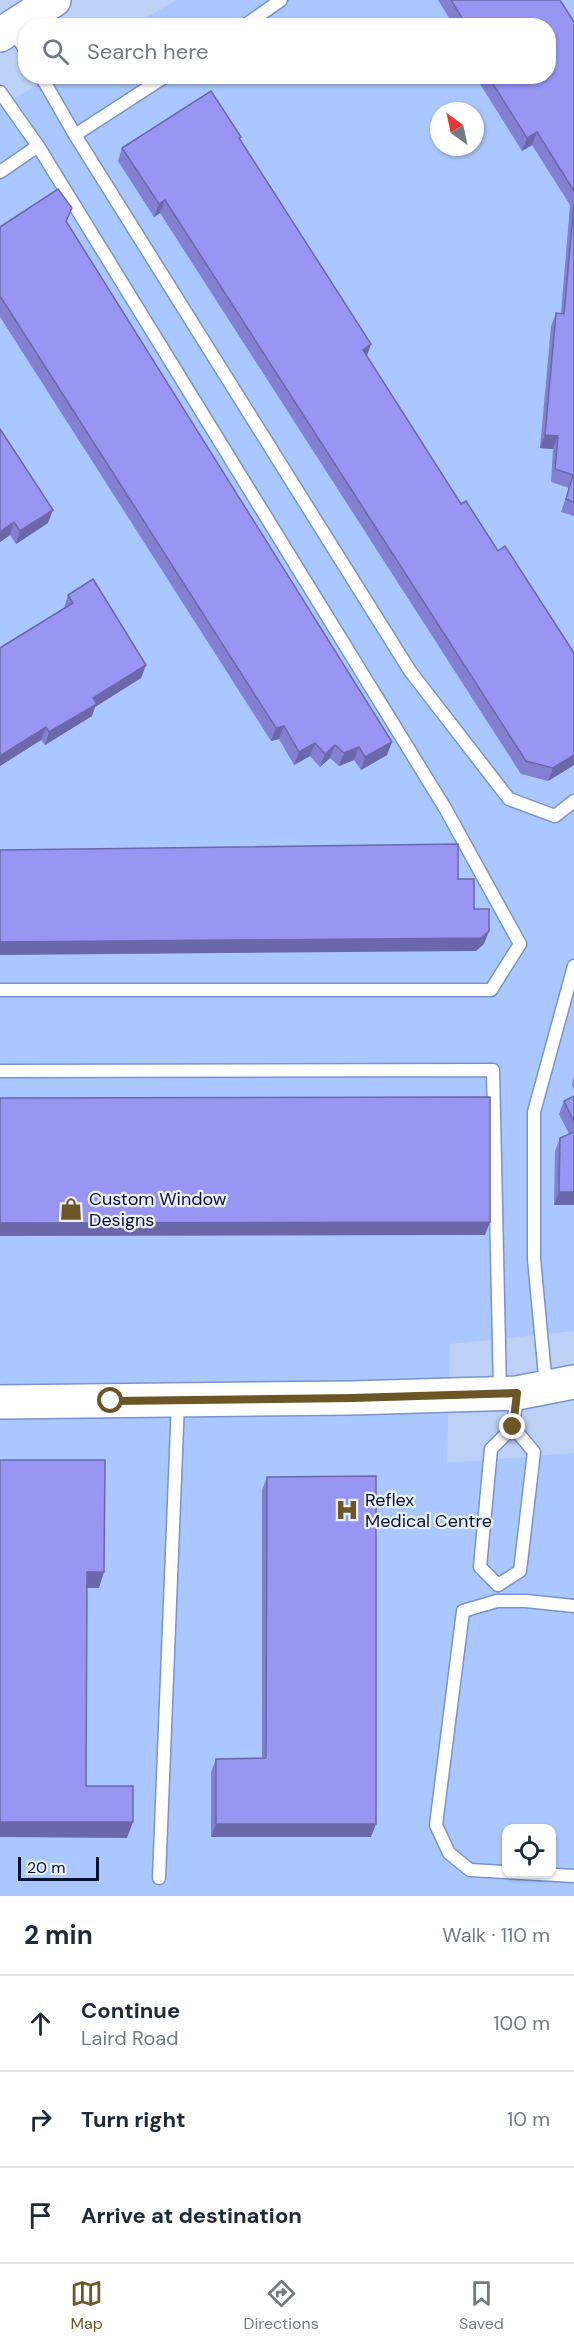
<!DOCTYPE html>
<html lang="en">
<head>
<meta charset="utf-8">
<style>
	:root { --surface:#fff; --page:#f2f2f3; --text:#1f2937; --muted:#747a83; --line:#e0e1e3; --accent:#6d5626 }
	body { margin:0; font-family:"DM Sans",sans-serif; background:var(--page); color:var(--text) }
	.controls { position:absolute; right:18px; bottom:18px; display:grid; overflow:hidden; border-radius:12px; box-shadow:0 2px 4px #0004 }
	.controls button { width:54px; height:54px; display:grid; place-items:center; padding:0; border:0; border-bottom:2px solid var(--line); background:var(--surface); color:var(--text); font:30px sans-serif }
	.compass { position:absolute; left:430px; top:102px; width:54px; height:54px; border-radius:50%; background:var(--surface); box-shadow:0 2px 4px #0004; rotate:327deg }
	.scale { position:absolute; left:18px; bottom:15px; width:81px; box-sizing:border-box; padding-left:6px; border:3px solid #081229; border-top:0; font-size:16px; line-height:21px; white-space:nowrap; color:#081229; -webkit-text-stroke:4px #eaf1fe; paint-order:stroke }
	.stop { position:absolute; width:18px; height:18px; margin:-14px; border:4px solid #6d5626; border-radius:50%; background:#fff }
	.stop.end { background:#6d5626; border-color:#fff; box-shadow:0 2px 6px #0008 }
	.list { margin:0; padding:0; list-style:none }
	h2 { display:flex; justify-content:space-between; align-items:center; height:78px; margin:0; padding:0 24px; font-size:26px }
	h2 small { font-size:20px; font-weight:400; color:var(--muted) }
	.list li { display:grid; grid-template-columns:39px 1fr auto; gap:18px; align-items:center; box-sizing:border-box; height:96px; padding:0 24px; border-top:2px solid var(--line) }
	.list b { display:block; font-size:22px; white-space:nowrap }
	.list p { margin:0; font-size:20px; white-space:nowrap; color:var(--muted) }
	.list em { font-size:20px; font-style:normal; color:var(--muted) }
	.icon { flex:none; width:33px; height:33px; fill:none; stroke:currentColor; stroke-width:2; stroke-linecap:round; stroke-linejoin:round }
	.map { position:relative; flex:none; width:574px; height:1896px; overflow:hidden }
	.search { position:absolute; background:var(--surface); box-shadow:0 2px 4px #0004; left:18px; right:18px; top:18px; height:66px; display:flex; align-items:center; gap:15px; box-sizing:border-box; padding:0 21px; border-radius:24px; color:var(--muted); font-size:22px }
	.sheet { height:366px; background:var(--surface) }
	nav { display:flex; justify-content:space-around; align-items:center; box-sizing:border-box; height:84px; border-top:2px solid var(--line); background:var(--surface); font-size:16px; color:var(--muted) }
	nav a { display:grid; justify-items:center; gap:3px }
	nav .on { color:var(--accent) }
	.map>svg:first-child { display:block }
	.built { fill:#abc7ff; fill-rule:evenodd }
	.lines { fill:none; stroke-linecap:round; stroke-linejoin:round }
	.lane-casing { stroke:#7694cf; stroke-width:15 }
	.secondary-casing { stroke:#7694cf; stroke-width:36 }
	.lane { stroke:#fff; stroke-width:12 }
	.secondary { stroke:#fff; stroke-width:33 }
	.wall { fill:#8380d1 }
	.shaded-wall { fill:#6a68aa }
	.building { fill:#9895f3; stroke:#6a68aa; stroke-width:1.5 }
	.route { stroke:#6d5626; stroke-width:8 }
	.labels { text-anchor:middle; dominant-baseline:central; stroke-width:4.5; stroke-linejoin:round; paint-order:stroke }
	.poi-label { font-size:18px; fill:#081229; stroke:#eaf1fe; text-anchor:start }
</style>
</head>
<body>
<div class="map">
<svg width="574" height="1896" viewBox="0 0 574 1896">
	<rect width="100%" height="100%" fill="#bdd0f6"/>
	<path class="built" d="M176 0H574V1331L450 1344 447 1463 574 1453V1896H0V107L50 77 548 76V26L134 25ZM439 111H475V147H439ZM506 1828H552V1874H506Z"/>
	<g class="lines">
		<g class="lane-casing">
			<g id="lane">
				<path d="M244 26 281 0"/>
				<path d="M12 29 26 51"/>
				<path d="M41 76 75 135 166 76"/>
				<path d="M0 92 38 146 445 808 520 944 491 990H0"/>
				<path d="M75 135 410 671 509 799 555 816 574 801"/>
				<path d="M0 172 38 146"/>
				<path d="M0 1071 493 1070 500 1391"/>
				<path d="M546 1386 534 1259V1112L574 966"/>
				<path d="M498 1585 480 1567 491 1449 513 1427 517 1394"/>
				<path d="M498 1585 520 1571 534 1452 513 1427"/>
				<path d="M574 1606 526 1601H497L463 1611 436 1825 449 1853 470 1870 574 1876"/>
				<path d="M159 1878 178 1402"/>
			</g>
		</g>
		<g class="secondary-casing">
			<g id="secondary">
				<path d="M0 35 54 0"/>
				<path d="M0 1402 352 1398 517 1393 574 1382"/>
			</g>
		</g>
		<use href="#lane" class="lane"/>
		<use href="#secondary" class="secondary"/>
	</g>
	<g class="wall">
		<path d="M438 0H560L574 22V516L561 512 569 488 551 482 553 449 540 448 551 326 556 313H561L570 205 532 145 522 151 475 76H549V26H454Z"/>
		<path d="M240 139 371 344 367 356 461 504 498 551 574 653V765L548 781 521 774 160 213 154 217 118 161 122 148Z"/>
		<path d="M67 222 387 755 361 770 354 760 339 766 330 758 320 767 310 756 294 765 279 739 271 741 0 317V227Z"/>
		<path d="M0 429 48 523 16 544 10 535 0 542Z"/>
		<path d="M68 595 146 665 141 678 95 707 92 716 45 745 41 740 0 766V648L64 608Z"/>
		<path d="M574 1076V1090L572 1085Z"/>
		<path d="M574 1096V1205H554L555 1151 560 1138 569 1134 559 1114 564 1101Z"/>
		<path d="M267 1477 371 1837H211V1772L216 1759 262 1758V1490Z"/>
	</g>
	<g class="shaded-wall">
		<path d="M537 132 532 145 522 151 527 138Z"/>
		<path d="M165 200 160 213 154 217 159 204Z"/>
		<path d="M371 344 366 357 363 350Z"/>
		<path d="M545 435 558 436 553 449 540 448Z"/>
		<path d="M53 510 48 523 16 544 20 531Z"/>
		<path d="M14 522 10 535 0 542V532Z"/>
		<path d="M146 665 141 678 95 707 92 716 45 745 49 732 93 698Z"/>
		<path d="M284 726 279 739 271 741 276 728Z"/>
		<path d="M46 727 41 740 0 766V756Z"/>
		<path d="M392 742 387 755 361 770 365 757Z"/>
		<path d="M315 743 310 756 294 765 299 752Z"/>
		<path d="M335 745 330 758 320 767 325 754Z"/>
		<path d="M359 747 354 760 339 766 344 753Z"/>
		<path d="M574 755V765L548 781 553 768Z"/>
		<path d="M489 931 484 944 476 951 0 955V942Z"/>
		<path d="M559 1192H574V1205H554Z"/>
		<path d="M490 1222 485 1235 0 1236V1223Z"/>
		<path d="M87 1572H104L99 1588H81Z"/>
		<path d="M0 1822H133L127 1838 0 1837Z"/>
		<path d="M216 1824H376L371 1837H211Z"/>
	</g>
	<g class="building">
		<path d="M451 0H560L574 22V191L537 132 527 138 488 76H549V26H467Z"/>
		<path d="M211 91 241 137 239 138 371 344 363 350 461 504 466 501 498 551 505 546 574 653V755L553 768 526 761 165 200 159 204 122 148Z"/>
		<path d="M58 189 72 208 66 221 392 742 365 757 359 747 344 753 335 745 325 754 315 743 299 752 284 726 276 728 0 296V227Z"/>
		<path d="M574 204V502L566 499 573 475 555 469 558 436 545 435 556 313 564 314Z"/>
		<path d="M0 429 53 510 20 531 14 522 0 532Z"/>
		<path d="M93 579 146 665 93 698 97 704 49 732 46 727 0 756V648L73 603 68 595Z"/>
		<path d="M458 844V879H474V909H489V931L481 938 0 942V850Z"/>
		<path d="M574 1096V1122L564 1101Z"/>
		<path d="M490 1097V1222L0 1223V1098Z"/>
		<path d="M574 1132V1192H559L560 1138Z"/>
		<path d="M0 1460H105L104 1572H87L86 1786H133V1822H0Z"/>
		<path d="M376 1476V1824H216V1759L266 1758 267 1477Z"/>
	</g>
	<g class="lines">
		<path class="route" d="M111 1401 352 1398 517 1393 513 1427"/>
	</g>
	<defs>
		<g id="shop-bare" transform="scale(1.8)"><path d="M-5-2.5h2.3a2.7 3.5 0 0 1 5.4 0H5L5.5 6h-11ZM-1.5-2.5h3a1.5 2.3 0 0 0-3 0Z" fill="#6d5626" stroke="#eaf1fe" stroke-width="2.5" paint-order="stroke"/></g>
		<g id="hospital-bare" transform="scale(1.8)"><path d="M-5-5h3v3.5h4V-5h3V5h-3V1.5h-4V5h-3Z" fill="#6d5626" stroke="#eaf1fe" stroke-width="2.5" paint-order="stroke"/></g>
	</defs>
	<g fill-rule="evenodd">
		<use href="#shop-bare" x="71" y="1209"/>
		<use href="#hospital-bare" x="347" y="1510"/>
	</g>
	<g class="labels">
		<g class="poi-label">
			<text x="89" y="1199">Custom Window<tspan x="89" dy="21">Designs</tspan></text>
			<text x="365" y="1500">Reflex<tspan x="365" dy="21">Medical Centre</tspan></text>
		</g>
	</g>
</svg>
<div class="controls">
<button><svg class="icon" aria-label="locate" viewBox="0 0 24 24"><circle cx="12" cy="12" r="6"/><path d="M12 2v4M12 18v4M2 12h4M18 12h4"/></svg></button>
</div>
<svg class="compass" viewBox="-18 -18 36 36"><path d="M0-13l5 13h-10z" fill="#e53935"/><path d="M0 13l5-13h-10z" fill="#747a83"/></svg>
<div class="scale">20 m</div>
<div class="stop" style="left:111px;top:1401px"></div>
<div class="stop end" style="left:513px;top:1427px"></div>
<div class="search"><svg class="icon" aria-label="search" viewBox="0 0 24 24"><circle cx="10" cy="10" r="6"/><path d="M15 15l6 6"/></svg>Search here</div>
</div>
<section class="sheet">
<h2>2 min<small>Walk · 110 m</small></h2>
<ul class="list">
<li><svg class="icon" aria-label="ahead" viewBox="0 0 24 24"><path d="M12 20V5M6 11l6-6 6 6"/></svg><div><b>Continue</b><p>Laird Road</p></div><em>100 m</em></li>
<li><svg class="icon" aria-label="right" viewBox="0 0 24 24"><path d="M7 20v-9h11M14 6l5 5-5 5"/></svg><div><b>Turn right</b></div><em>10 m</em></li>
<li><svg class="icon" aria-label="arrive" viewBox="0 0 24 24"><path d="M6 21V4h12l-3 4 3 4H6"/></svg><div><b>Arrive at destination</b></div></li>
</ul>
</section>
<nav>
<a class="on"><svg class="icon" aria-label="map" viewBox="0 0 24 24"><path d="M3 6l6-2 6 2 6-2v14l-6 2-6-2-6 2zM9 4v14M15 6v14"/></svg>Map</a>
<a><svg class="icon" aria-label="directions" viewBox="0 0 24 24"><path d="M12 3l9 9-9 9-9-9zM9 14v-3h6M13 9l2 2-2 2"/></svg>Directions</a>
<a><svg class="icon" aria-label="saved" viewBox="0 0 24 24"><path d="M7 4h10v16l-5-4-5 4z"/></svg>Saved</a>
</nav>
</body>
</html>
